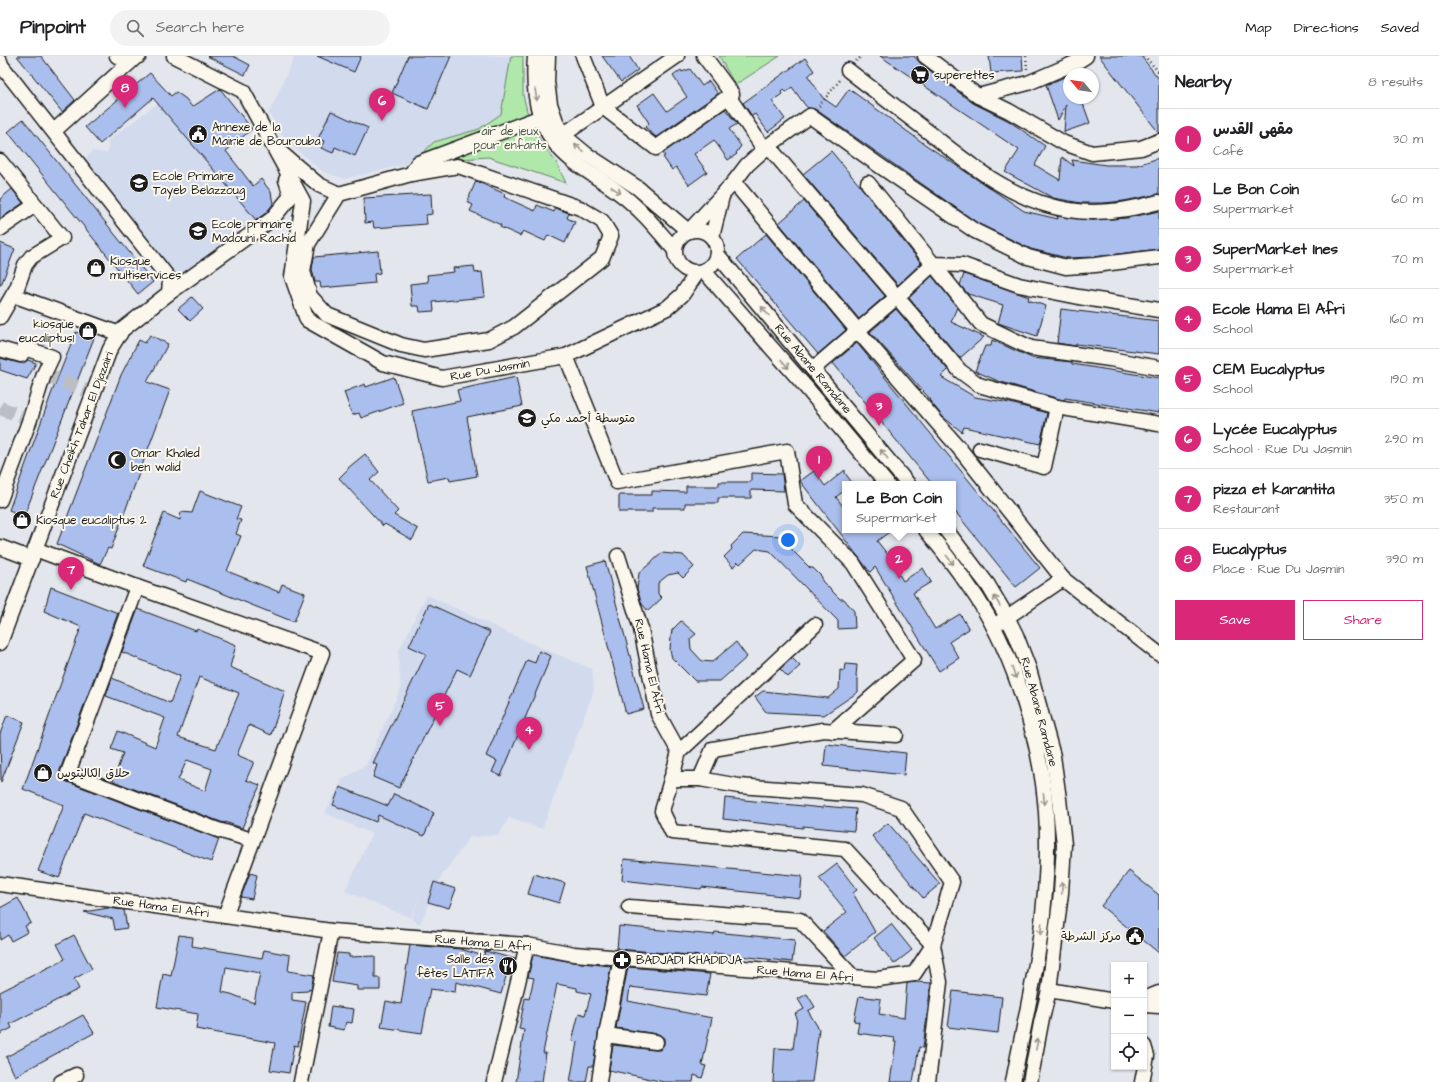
<!DOCTYPE html>
<html lang="en">
<head>
<meta charset="utf-8">
<style>
	:root { --surface:#fff; --page:#f2f2f2; --text:#202124; --muted:#757577; --line:#e0e0e0; --accent:#db2777 }
	body { margin:0; font-family:"Architects Daughter","Playpen Sans Arabic",sans-serif; background:var(--page); color:var(--text) }
	.controls { position:absolute; right:12px; bottom:12px; display:grid; overflow:hidden; border-radius:0px; box-shadow:0 1px 3px #0004 }
	.controls button { width:36px; height:36px; display:grid; place-items:center; padding:0; border:0; border-bottom:1px solid var(--line); background:var(--surface); color:var(--text); font:20px sans-serif }
	.compass { position:absolute; left:1063px; top:12px; width:36px; height:36px; border-radius:50%; background:var(--surface); box-shadow:0 1px 3px #0004; rotate:299deg }
	.you { position:absolute; left:788px; top:484px; width:14px; height:14px; margin:-10px; border:3px solid #fff; border-radius:50%; background:#1a73e8; box-shadow:0 0 0 6px #1a73e833 }
	.badge { display:grid; place-items:center; width:26px; height:26px; border-radius:50%; background:var(--accent); color:#fff; font-size:13px; font-weight:700 }
	.pin { position:absolute; translate:-50% -33px; filter:drop-shadow(0 1px 2px #0008) }
	.pin::after { content:''; position:absolute; top:21px; width:14px; height:12px; background:inherit; clip-path:polygon(0 0,100% 0,50% 100%) }
	.popup { position:absolute; left:842px; top:425px; width:114px; height:52px; box-sizing:border-box; display:grid; place-content:center; border-radius:0px; background:var(--surface); filter:drop-shadow(0 1px 3px #0005); font-size:13px; white-space:nowrap; color:var(--muted) }
	.popup b { font-size:15px; color:var(--text) }
	.popup::after { content:''; position:absolute; left:50%; top:100%; margin-left:-8px; border:8px solid transparent; border-top-color:var(--surface) }
	.list { margin:0; padding:0; list-style:none }
	h2 { display:flex; justify-content:space-between; align-items:center; height:52px; margin:0; padding:0 16px; font-size:17px }
	h2 small { font-size:13px; font-weight:400; color:var(--muted) }
	.list li { display:grid; grid-template-columns:26px 1fr auto; gap:12px; align-items:center; box-sizing:border-box; height:60px; padding:0 16px; border-top:1px solid var(--line) }
	.list b { display:block; font-size:15px; white-space:nowrap }
	.list p { margin:0; font-size:13px; white-space:nowrap; color:var(--muted) }
	.list em { font-size:13px; font-style:normal; color:var(--muted) }
	.actions { display:flex; gap:8px; padding:12px 16px }
	.actions a { flex:1; padding:9px 0; border:1px solid var(--accent); border-radius:0px; text-align:center; font-size:14px; color:var(--accent) }
	.actions .main { background:var(--accent); color:#fff }
	.icon { flex:none; width:22px; height:22px; fill:none; stroke:currentColor; stroke-width:2; stroke-linecap:round; stroke-linejoin:round }
	.map { position:relative; flex:none; width:1159px; height:1026px; overflow:hidden }
	header { display:flex; align-items:center; gap:24px; box-sizing:border-box; height:56px; padding:0 20px; background:var(--surface); border-bottom:1px solid var(--line) }
	header strong { font-size:19px }
	nav { display:flex; gap:22px; margin-inline-start:auto; font-size:14px }
	.search { width:280px; height:36px; background:var(--page); display:flex; align-items:center; gap:10px; box-sizing:border-box; padding:0 14px; border-radius:22px; color:var(--muted); font-size:15px }
	main { display:flex }
	aside { flex:1; background:var(--surface) }
	.map>svg:first-child { display:block }
	.built { fill:#d2daed }
	.green { fill:#b0e7aa; stroke:#668263 }
	.building { fill:#abbfee; stroke:#1c1c1c; fill-rule:evenodd }
	.lines { fill:none; stroke-linecap:round; stroke-linejoin:round }
	.minor-tunnel { stroke:#bbbec3; stroke-width:14; stroke-dasharray:14 7; stroke-linecap:butt }
	.minor-casing { stroke:#1c1c1c; stroke-width:17 }
	.path { stroke:#1c1c1c; stroke-width:2.5; stroke-dasharray:1 3; stroke-linecap:butt }
	.minor { stroke:#fbf7ec; stroke-width:14 }
	.oneway { stroke:#97948e }
	.labels { text-anchor:middle; dominant-baseline:central; stroke-width:4; stroke-linejoin:round; paint-order:stroke }
	.poi-label { font-size:12px; fill:#1c1c1c; stroke:#fbf7ec; text-anchor:start }
	.park-label { font-size:12px; fill:#485947; stroke:#fbf7ec }
	.street-label { font-size:12px; fill:#1c1c1c; stroke:#fbf7ec }
</style>
</head>
<body>
<header>
<strong>Pinpoint</strong>
<div class="search"><svg class="icon" aria-label="search" viewBox="0 0 24 24"><circle cx="10" cy="10" r="6"/><path d="M15 15l6 6"/></svg>Search here</div>
<nav><a>Map</a><a>Directions</a><a>Saved</a></nav>
</header>
<main>
<div class="map">
<svg width="1159" height="1026" viewBox="0 0 1159 1026">
	<rect width="100%" height="100%" fill="#e3e6ed"/>
	<filter id="ink" filterUnits="userSpaceOnUse"><feTurbulence type="fractalNoise" baseFrequency=".025" numOctaves="2"/><feDisplacementMap in="SourceGraphic" scale="8" xChannelSelector="R" yChannelSelector="G"/><feConvolveMatrix kernelMatrix="1 2 1 2 8 2 1 2 1" color-interpolation-filters="sRGB"/></filter>
	<g filter="url(#ink)">
		<g class="built">
			<path d="M295 0H511L501 58 479 73 434 86 412 107 344 123 322 115 284 83 269 57Z"/>
			<path d="M158 47 164 49 261 169 188 220 169 218 82 108 92 95 107 97 109 92 107 85Z"/>
			<path d="M427 539 532 588 592 613 594 634 542 773 509 762 499 779 470 781 442 819 420 868 412 863 419 841 411 862 345 835 372 778 325 757 343 723 366 709 401 632 398 596Z"/>
		</g>
		<g class="green">
			<path d="M511 0H523V39L529 63 542 88 556 106 566 127 488 101 412 107 434 86 479 73 501 58Z"/>
			<path d="M719 0H780L735 29Z"/>
		</g>
		<g class="building">
			<path d="M17 0H41L75 44 62 56Z"/>
			<path d="M207 0H233L250 9 245 19Z"/>
			<path d="M317 0H361L354 16Z"/>
			<path d="M408 0H451L428 53 392 37Z"/>
			<path d="M602 0H629L638 14 621 26Z"/>
			<path d="M880 0H914L920 7 973 47 1009 65 1045 90 1035 109 1060 124 1062 101 1074 110 1072 104 1106 109H1137L1159 102V138L1124 145 1103 147H1081L1053 142 1005 116 1019 94Z"/>
			<path d="M989 0H1022L1023 15 991 17Z"/>
			<path d="M1099 0H1141L1159 23V77Z"/>
			<path d="M805 2 814 15 808 20 823 42 836 51 849 33 926 89 1024 155 1058 163 1057 160 1092 164 1127 162 1159 155V193L1094 201 1067 202 1031 193 979 168 815 53 808 52 805 49 792 31 786 36 783 34 781 36 782 38 772 45 785 63 768 76 755 58 752 60 743 47Z"/>
			<path d="M690 13 702 30 709 25 718 38 656 81 645 71 649 67 637 49 654 37 667 55 687 41 673 20 681 14 682 16Z"/>
			<path d="M150 17 171 40 176 36 186 43 192 51 220 33 221 34 252 73 226 95 253 130 261 123 271 136 273 148 266 157 256 164 153 42 100 88 85 71Z"/>
			<path d="M1069 19V42H1081L1090 67 1064 76 1066 49 1058 64 1046 29Z"/>
			<path d="M725 53 737 68 729 73 741 90 736 97 737 98 728 104 714 84 694 98 707 116 689 129 676 111 672 114 663 101 665 100 663 97Z"/>
			<path d="M331 55 368 72 355 100 335 91 333 97 321 92 324 85 318 83Z"/>
			<path d="M23 63 153 226 138 238 8 76Z"/>
			<path d="M831 95 860 130 921 207 898 229 803 118Z"/>
			<path d="M476 125 505 138 504 141 535 155 537 149 554 156 555 152 569 157 567 162 575 166 565 187 548 179 545 185 523 175 520 180 500 171 501 169 470 155 473 149 467 146Z"/>
			<path d="M12 133 23 147 0 163V143Z"/>
			<path d="M431 138 432 158 426 159 427 168 374 172 373 166 365 167 364 142Z"/>
			<path d="M804 145 885 240 859 263 779 167Z"/>
			<path d="M766 178 846 274 818 298 737 203Z"/>
			<path d="M0 187 15 193 1 229H0Z"/>
			<path d="M378 195 380 217 374 218 375 227 321 232 320 226H315L312 213 314 201Z"/>
			<path d="M474 210 475 217 482 216 485 241 433 246 434 255 420 256 419 250H412L410 228 428 226 427 219 454 216 453 212Z"/>
			<path d="M964 218 1029 241 1028 244 1046 250 1037 280 998 267 1003 249 968 238 960 229Z"/>
			<path d="M932 220 957 251 951 266 984 281 960 302 909 242Z"/>
			<path d="M192 241 203 253 190 265 178 253Z"/>
			<path d="M896 253 948 314 941 321 975 341 1010 347 1047 357 1040 388 964 371 962 376 943 361 930 345 931 344 870 276Z"/>
			<path d="M1061 253 1159 265V298L1076 288V290L1057 287Z"/>
			<path d="M76 276 94 282 24 460 9 454 52 336Z"/>
			<path d="M150 279 168 288 147 326 170 334 111 493 108 492 100 508 57 488 121 319 139 284 145 287Z"/>
			<path d="M992 284 1032 302 1072 306V308L1159 322V357L1065 342 1064 344 1059 343 998 325 975 315 985 290H991Z"/>
			<path d="M857 287 1040 512 1016 531 953 453V428H932L833 307Z"/>
			<path d="M0 302 19 307H23L28 304 36 307 27 323 0 314Z"/>
			<path d="M394 321 403 347 361 362 359 357 352 359 344 336 365 328 366 331Z"/>
			<path d="M516 321 522 350 467 361 477 420 450 425 449 421 428 425 412 355 460 345 457 334Z"/>
			<path d="M365 398 379 416 370 424 398 455 394 459 418 473 412 484 385 468 383 470 339 422 348 413V412Z"/>
			<path d="M845 414V417L853 428H845V434L836 441 845 453V474H892L877 485 888 499 903 525 923 512 931 526 913 537 935 573 960 558 969 573 949 586 959 602 939 615 875 511 870 516 800 425 814 415 825 430Z"/>
			<path d="M751 417 782 418 784 435 751 434V442H718V447H685V452H652V456H619V439H652V435L686 436V430H719V426H751Z"/>
			<path d="M200 435 241 451 236 463 241 464 236 478 241 480 227 515 279 536 282 528 305 537 294 566 187 523 186 526 143 510 164 457 180 464 181 456 192 457Z"/>
			<path d="M743 478 782 480 792 490V494L810 512H813L822 521V525L840 543H844L854 555 855 572 838 573V565L770 495 756 493 740 508 738 506 733 511 724 501 732 493 731 490Z"/>
			<path d="M662 497 683 499 694 511 683 522 678 517 668 519 658 527V538L662 542 648 555 642 548 637 533 639 517Z"/>
			<path d="M605 505 644 653 626 658 587 510Z"/>
			<path d="M51 531 118 557 60 714 59 721 65 725 219 783 211 806 84 757 59 822 38 815 64 749 23 733 81 571 44 555Z"/>
			<path d="M429 548 490 576 470 619 457 613 399 732 373 721 377 709 373 707 426 598 409 590Z"/>
			<path d="M138 553 196 575 197 573 236 589 230 611 285 635 271 679 249 669 237 699 254 706 246 724 260 729 242 772 225 766V767L221 766 113 725 123 697 111 693 118 675 155 691 165 662 106 640 112 622 170 647 180 620 122 596ZM199 621 239 637 216 693 178 681ZM187 704 212 713 205 735 178 724Z"/>
			<path d="M681 565 696 578 690 583 691 593 702 605 712 606 736 586 747 601 720 625H695L672 602 670 594 671 581 672 574Z"/>
			<path d="M539 595 551 600 501 720 492 716 497 705 486 700 527 604 535 607Z"/>
			<path d="M792 602 800 610 788 621 780 613Z"/>
			<path d="M845 608 857 609 856 620 858 622V636L824 659 766 656 755 641 763 635 828 642 839 633 840 614 844 615Z"/>
			<path d="M7 659 24 666 1 726 0 678Z"/>
			<path d="M826 688 906 697 904 719 824 710Z"/>
			<path d="M340 731 388 750 394 738 434 757 424 780 378 759 376 766 333 749Z"/>
			<path d="M725 742 823 752V750L856 753 854 775 803 770V772L723 763Z"/>
			<path d="M888 767 940 828 923 842 872 780Z"/>
			<path d="M624 803 802 820 800 842 702 831 701 833 622 824Z"/>
			<path d="M837 808 857 834 853 837 875 876 845 900 823 875 847 856 819 822Z"/>
			<path d="M1129 815 1159 839V897L1101 850Z"/>
			<path d="M250 817 257 819 252 843 241 841Z"/>
			<path d="M534 818 565 827 559 847 528 838Z"/>
			<path d="M434 826 456 833 449 852 428 846Z"/>
			<path d="M18 842 31 867 25 870 28 876 11 885 8 879 0 884V852Z"/>
			<path d="M108 852 124 854 127 872 115 874 113 863 84 856Z"/>
			<path d="M891 868 912 894 894 908 874 882Z"/>
			<path d="M619 870 714 879 715 876 795 884 792 906 714 897V901L617 893Z"/>
			<path d="M74 879 92 913 74 923 79 933 10 968 12 972 0 978V936L65 903 57 888Z"/>
			<path d="M179 879 193 881 192 890 262 902 264 894 290 899 288 915 314 919 311 934 308 933V935L292 936V944L306 946 298 990 294 989 289 1017 270 1014 275 987 196 973 198 958 157 951 163 918 171 920ZM226 911 260 917 254 947 231 938 222 936Z"/>
			<path d="M410 889 460 893 484 900 485 895 515 903 511 918 507 917 501 938 456 926 455 936 430 933 422 977 381 971 386 945 401 948Z"/>
			<path d="M337 897 349 898V901L375 900V922H380V934H357V930L332 926Z"/>
			<path d="M533 899 572 906 611 910 593 1010H589L586 1026H570L577 986 572 985 579 957 585 959 591 938 577 935V932L557 928 543 997H546L542 1026H516L524 974 519 973 525 942 529 943 534 922 528 921Z"/>
			<path d="M628 911 710 918 706 940 630 931 628 945 712 962 702 1009 706 1010 702 1022 694 1019 693 1026H664L609 1014 613 989 655 994H660L664 988V982L658 978 616 972Z"/>
			<path d="M916 926 931 927 923 992 919 991 913 1026H890L896 986H894L895 982 857 977 859 966 854 965 859 940 881 943 879 958 904 962 907 927Z"/>
			<path d="M953 935 1002 941 998 977 948 971Z"/>
			<path d="M807 938 815 951 808 955 819 973 812 1026H773L775 992 793 993 797 962 795 958 804 953 798 943Z"/>
			<path d="M331 950 354 953 352 967 346 966 344 974 328 971Z"/>
			<path d="M83 959 94 977 15 1020 6 1001Z"/>
		</g>
		<g class="lines">
			<g class="minor-tunnel">
				<path d="M44 318 93 337"/>
				<path d="M0 352 30 363"/>
			</g>
			<g class="minor-casing">
				<g id="minor">
					<path d="M117 0 122 2 139 0"/>
					<path d="M174 0 243 35 303 145 292 221 307 264 383 307 442 322 566 300 667 252 682 239 697 217"/>
					<path d="M535 0C532 41 538 78 573 105 587 116 604 125 618 136 639 151 657 173 674 193"/>
					<path d="M548 0 547 26 550 48 557 68 563 79 586 98 638 132 688 175"/>
					<path d="M583 0 603 51 656 92 732 38 704 0"/>
					<path d="M925 0 978 40 1009 55 1064 87 1092 97 1141 92 1159 85"/>
					<path d="M0 5 1 9 170 224 169 237 122 274 110 293 0 587"/>
					<path d="M848 14C875 35 902 56 930 77 971 110 1015 146 1069 154 1099 159 1130 154 1159 146"/>
					<path d="M728 40 764 93"/>
					<path d="M978 40 1028 27 1075 7 1086 0"/>
					<path d="M54 75 137 0"/>
					<path d="M563 79 677 0"/>
					<path d="M768 90 960 315 979 329 1057 351 1159 368"/>
					<path d="M274 91 319 129 339 138 411 118 458 110 580 152 602 165 611 180 602 202 514 271 489 284 424 294 401 289 327 259 310 240 303 215 308 188 339 138"/>
					<path d="M0 105 62 182 31 201 25 209 17 232 0 261"/>
					<path d="M411 118 418 107 541 61"/>
					<path d="M734 126 857 274 959 392 1063 523"/>
					<path d="M868 127 933 208 963 209 1019 229 1079 241 1159 254"/>
					<path d="M0 173 35 149"/>
					<circle cx="696" cy="195" r="21"/>
					<path d="M690 174 734 126 747 109 768 90 810 60 880 110 975 175 1028 201 1066 211 1095 209 1159 201"/>
					<path d="M712 181 722 140"/>
					<path d="M717 198 908 428"/>
					<path d="M704 215 805 330 887 428"/>
					<path d="M169 237 272 163 291 140 286 124"/>
					<path d="M13 239 120 278"/>
					<path d="M0 293 21 299 24 292 52 301 44 318 30 363 0 444"/>
					<path d="M566 300 617 426 787 395 795 448 853 507 914 604 833 675"/>
					<path d="M813 313 897 241 933 208 981 268 1031 292 1110 303 1159 312"/>
					<path d="M980 393 1044 411 1057 351"/>
					<path d="M926 474C944 496 961 518 977 542 1015 601 1041 686 1046 756 1048 786 1047 817 1044 847 1039 907 1024 967 1013 1026"/>
					<path d="M946 474 988 529 1007 561 1016 579 1029 613 1053 700 1059 743 1064 789 1061 837 1049 934 1041 967 1030 1026"/>
					<path d="M0 491 32 503"/>
					<path d="M35 493 137 531 322 597 225 860"/>
					<path d="M618 500 641 573 658 658 679 696 662 755 672 776 845 793 933 889 940 926 928 1026"/>
					<path d="M137 531 68 717 218 774 252 784"/>
					<path d="M1000 566 1063 523 1159 598"/>
					<path d="M679 696 815 569"/>
					<path d="M700 723 713 693 823 674 896 679"/>
					<path d="M0 828 331 875 527 889 574 898 853 921 878 923 914 918 933 889 952 826 901 752 862 739 739 730 700 723H671"/>
					<path d="M629 851 800 864 853 921"/>
					<path d="M1049 934 1114 945"/>
					<path d="M1144 943 1159 937"/>
					<path d="M1144 949 1159 950"/>
					<path d="M606 979 656 986"/>
					<path d="M61 1026 76 1019"/>
					<path d="M301 1026 331 875"/>
					<path d="M494 1026 527 889"/>
					<path d="M599 1026 606 979 621 902"/>
					<path d="M1142 1026 1147 1000 1144 990"/>
				</g>
			</g>
			<g class="path">
				<path d="M1026 0 1027 13"/>
				<path d="M1144 0 1159 16"/>
				<path d="M856 5 862 0"/>
				<path d="M819 50 840 24"/>
			</g>
			<use href="#minor" class="minor"/>
		</g>
		<defs><path id="oneway-shaft" d="M-6 0H5M1.5-3L5.5 0L1.5 3" fill="none" stroke-width="1.6" stroke-linecap="round" stroke-linejoin="round"/></defs>
		<g class="oneway">
			<use href="#oneway-shaft" transform="translate(536 39) rotate(81)"/>
			<use href="#oneway-shaft" transform="translate(579 92) rotate(-140)"/>
			<use href="#oneway-shaft" transform="translate(616 134) rotate(35)"/>
			<use href="#oneway-shaft" transform="translate(765 255) rotate(-130)"/>
			<use href="#oneway-shaft" transform="translate(785 308) rotate(49)"/>
			<use href="#oneway-shaft" transform="translate(884 398) rotate(-129)"/>
			<use href="#oneway-shaft" transform="translate(950 504) rotate(52)"/>
			<use href="#oneway-shaft" transform="translate(997 545) rotate(-121)"/>
			<use href="#oneway-shaft" transform="translate(1014 617) rotate(70)"/>
			<use href="#oneway-shaft" transform="translate(1044 743) rotate(84)"/>
			<use href="#oneway-shaft" transform="translate(1062 832) rotate(-87)"/>
			<use href="#oneway-shaft" transform="translate(1041 873) rotate(97)"/>
			<use href="#oneway-shaft" transform="translate(1037 988) rotate(-79)"/>
		</g>
	</g>
	<defs>
		<g id="supermarket-disc" transform="scale(1)"><circle r="9.5" fill="#1c1c1c" stroke="#fbf7ec"/><path d="M-6-5.5h2.5l.6 2H6L4.5 2H-2.5L-4.4-4H-6ZM-1.5 3.2a1.3 1.3 0 1 0 .1 0ZM3 3.2a1.3 1.3 0 1 0 .1 0Z" fill="#fff"/></g>
		<g id="civic-disc" transform="scale(1)"><circle r="9.5" fill="#1c1c1c" stroke="#fbf7ec"/><path d="M-.6-6.5H3V-4.5H.6V-3L4-1V1h2V6H-6V1h2V-1L-.6-3ZM-1.2 2.5V6h2.4V2.5Z" fill="#fff"/></g>
		<g id="school-disc" transform="scale(1)"><circle r="9.5" fill="#1c1c1c" stroke="#fbf7ec"/><path d="M0-5L7-2L0 1L-7-2ZM-4 1L0 2.5L4 1V4Q0 6-4 4Z" fill="#fff"/></g>
		<g id="shop-disc" transform="scale(1)"><circle r="9.5" fill="#1c1c1c" stroke="#fbf7ec"/><path d="M-5-2.5h2.3a2.7 3.5 0 0 1 5.4 0H5L5.5 6h-11ZM-1.5-2.5h3a1.5 2.3 0 0 0-3 0Z" fill="#fff"/></g>
		<g id="mosque-disc" transform="scale(1)"><circle r="9.5" fill="#1c1c1c" stroke="#fbf7ec"/><path d="M3.5-4.9A6 6 0 1 0 3.5 4.9A5 5 0 1 1 3.5-4.9Z" fill="#fff"/></g>
		<g id="pharmacy-disc" transform="scale(1)"><circle r="9.5" fill="#1c1c1c" stroke="#fbf7ec"/><path d="M-2-6h4v4h4v4h-4v4h-4v-4h-4v-4h4Z" fill="#fff"/></g>
		<g id="restaurant-disc" transform="scale(1)"><circle r="9.5" fill="#1c1c1c" stroke="#fbf7ec"/><path d="M-5-6h1v4h1v-4h1v4h1v-4h1v5L-1.5 .5V6h-2V.5L-5-1ZM5-6V6H3V1.5H1.5Q1.5-4 5-6Z" fill="#fff"/></g>
	</defs>
	<g fill-rule="evenodd">
		<use href="#supermarket-disc" x="920" y="19"/>
		<use href="#civic-disc" x="198" y="78"/>
		<use href="#school-disc" x="139" y="127"/>
		<use href="#school-disc" x="198" y="175"/>
		<use href="#shop-disc" x="96" y="212"/>
		<use href="#shop-disc" x="88" y="275"/>
		<use href="#school-disc" x="527" y="362"/>
		<use href="#mosque-disc" x="117" y="404"/>
		<use href="#shop-disc" x="22" y="464"/>
		<use href="#shop-disc" x="43" y="717"/>
		<use href="#civic-disc" x="1135" y="880"/>
		<use href="#pharmacy-disc" x="622" y="904"/>
		<use href="#restaurant-disc" x="508" y="910"/>
	</g>
	<g class="labels">
		<g class="poi-label">
			<text x="934" y="19">superettes</text>
			<text x="212" y="71">Annexe de la<tspan x="212" dy="14">Mairie de Bourouba</tspan></text>
			<text x="153" y="120">Ecole Primaire<tspan x="153" dy="14">Tayeb Belazzoug</tspan></text>
			<text x="212" y="168">Ecole primaire<tspan x="212" dy="14">Madouni Rachid</tspan></text>
			<text x="110" y="205">Kiosque<tspan x="110" dy="14">multiservices</tspan></text>
			<text x="74" y="268" text-anchor="end">kiosque<tspan x="74" dy="14">eucaliptus1</tspan></text>
			<text x="541" y="362">متوسطة أحمد مكي</text>
			<text x="131" y="397">Omar Khaled<tspan x="131" dy="14">ben walid</tspan></text>
			<text x="36" y="464">Kiosque eucaliptus 2</text>
			<text x="57" y="717">حلاق الكاليتوس</text>
			<text x="1121" y="880" text-anchor="end">مركز الشرطة</text>
			<text x="494" y="903" text-anchor="end">Salle des<tspan x="494" dy="14">fêtes LATIFA</tspan></text>
			<text x="636" y="904">BADJADI KHADIDJA</text>
		</g>
		<g class="park-label">
			<text x="510" y="75">air de jeux<tspan x="510" dy="14">pour enfants</tspan></text>
		</g>
		<g class="street-label">
			<text transform="translate(813 313) rotate(50)">Rue Abane Ramdane</text>
			<text transform="translate(490 314) rotate(-10)">Rue Du Jasmin</text>
			<text transform="translate(82 369) rotate(-69)">Rue Cheikh Tahar El Djazairi</text>
			<text transform="translate(649 610) rotate(77)">Rue Hama El Afri</text>
			<text transform="translate(1039 656) rotate(75)">Rue Abane Ramdane</text>
			<text transform="translate(161 851) rotate(8)">Rue Hama El Afri</text>
			<text transform="translate(483 887) rotate(5)">Rue Hama El Afri</text>
			<text transform="translate(805 918) rotate(5)">Rue Hama El Afri</text>
		</g>
	</g>
</svg>
<div class="controls">
<button>+</button>
<button>−</button>
<button><svg class="icon" aria-label="locate" viewBox="0 0 24 24"><circle cx="12" cy="12" r="6"/><path d="M12 2v4M12 18v4M2 12h4M18 12h4"/></svg></button>
</div>
<svg class="compass" viewBox="-18 -18 36 36"><path d="M0-13l5 13h-10z" fill="#e53935"/><path d="M0 13l5-13h-10z" fill="#757577"/></svg>
<div class="you"></div>
<div class="pin badge" style="left:819px;top:423px">1</div>
<div class="pin badge" style="left:899px;top:523px">2</div>
<div class="popup"><b>Le Bon Coin</b>Supermarket</div>
<div class="pin badge" style="left:879px;top:370px">3</div>
<div class="pin badge" style="left:529px;top:694px">4</div>
<div class="pin badge" style="left:440px;top:670px">5</div>
<div class="pin badge" style="left:382px;top:65px">6</div>
<div class="pin badge" style="left:71px;top:534px">7</div>
<div class="pin badge" style="left:125px;top:52px">8</div>
</div>
<aside>
<h2>Nearby<small>8 results</small></h2>
<ul class="list">
<li><span class="badge">1</span><div><b>مقهى القدس</b><p>Café</p></div><em>30 m</em></li>
<li><span class="badge">2</span><div><b>Le Bon Coin</b><p>Supermarket</p></div><em>60 m</em></li>
<li><span class="badge">3</span><div><b>SuperMarket Ines</b><p>Supermarket</p></div><em>70 m</em></li>
<li><span class="badge">4</span><div><b>Ecole Hama El Afri</b><p>School</p></div><em>160 m</em></li>
<li><span class="badge">5</span><div><b>CEM Eucalyptus</b><p>School</p></div><em>190 m</em></li>
<li><span class="badge">6</span><div><b>Lycée Eucalyptus</b><p>School · Rue Du Jasmin</p></div><em>290 m</em></li>
<li><span class="badge">7</span><div><b>pizza et karantita</b><p>Restaurant</p></div><em>350 m</em></li>
<li><span class="badge">8</span><div><b>Eucalyptus</b><p>Place · Rue Du Jasmin</p></div><em>390 m</em></li>
</ul>
<div class="actions"><a class="main">Save</a><a>Share</a></div>
</aside>
</main>
</body>
</html>
